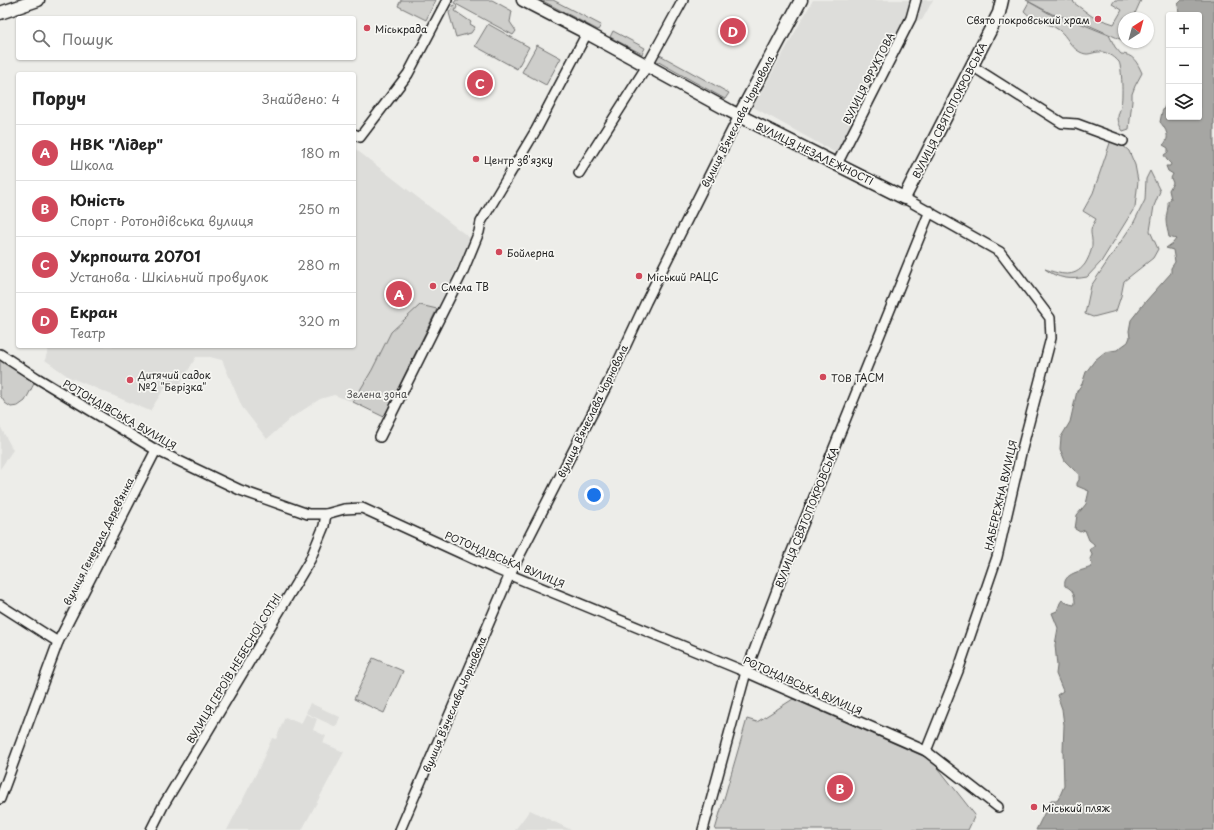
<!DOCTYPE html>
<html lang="uk">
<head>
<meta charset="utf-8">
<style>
	:root { --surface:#fff; --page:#f6f6f6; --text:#222; --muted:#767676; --line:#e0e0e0; --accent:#d1495b }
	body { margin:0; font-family:"Playpen Sans",sans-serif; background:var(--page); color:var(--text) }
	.controls { position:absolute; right:12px; top:12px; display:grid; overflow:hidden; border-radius:4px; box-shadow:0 1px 3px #0004 }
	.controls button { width:36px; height:36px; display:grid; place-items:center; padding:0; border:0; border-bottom:1px solid var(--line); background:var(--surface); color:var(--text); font:20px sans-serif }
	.compass { position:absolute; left:1118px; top:12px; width:36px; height:36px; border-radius:50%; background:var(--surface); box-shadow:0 1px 3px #0004; rotate:36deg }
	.you { position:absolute; left:594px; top:495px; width:14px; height:14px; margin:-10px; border:3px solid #fff; border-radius:50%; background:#1a73e8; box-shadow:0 0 0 6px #1a73e833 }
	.badge { display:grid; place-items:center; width:26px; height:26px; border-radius:50%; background:var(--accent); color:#fff; font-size:13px; font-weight:700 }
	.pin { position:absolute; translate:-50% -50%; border:2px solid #fff; box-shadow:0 1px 4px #0006 }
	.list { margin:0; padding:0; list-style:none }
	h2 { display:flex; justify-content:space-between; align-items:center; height:52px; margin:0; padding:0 16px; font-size:17px }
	h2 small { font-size:13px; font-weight:400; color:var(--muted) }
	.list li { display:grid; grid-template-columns:26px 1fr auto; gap:12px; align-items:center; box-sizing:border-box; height:56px; padding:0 16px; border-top:1px solid var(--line) }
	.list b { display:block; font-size:15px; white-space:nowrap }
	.list p { margin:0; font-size:13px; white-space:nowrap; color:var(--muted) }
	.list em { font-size:13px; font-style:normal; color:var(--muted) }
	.icon { flex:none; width:22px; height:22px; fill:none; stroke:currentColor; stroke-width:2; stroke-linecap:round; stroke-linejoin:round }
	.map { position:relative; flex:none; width:1214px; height:830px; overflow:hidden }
	.search { position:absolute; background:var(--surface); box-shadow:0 1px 3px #0004; left:16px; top:16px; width:340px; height:44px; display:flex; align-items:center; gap:10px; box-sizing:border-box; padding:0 14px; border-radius:4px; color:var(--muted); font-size:15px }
	.panel { position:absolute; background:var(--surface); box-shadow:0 1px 3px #0004; left:16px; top:72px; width:340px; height:276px; border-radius:4px }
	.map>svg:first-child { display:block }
	.built { fill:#ddddda }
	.green { fill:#cececb; stroke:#757574 }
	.water { fill:#a6a6a3; stroke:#6f6f6d }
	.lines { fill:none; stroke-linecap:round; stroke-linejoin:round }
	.street-casing { stroke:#1c1c1c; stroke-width:12 }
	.secondary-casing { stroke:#1c1c1c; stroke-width:15 }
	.street { stroke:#f6f6f2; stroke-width:9 }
	.secondary { stroke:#f6f6f2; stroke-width:12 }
	.poi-dot { fill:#d1495b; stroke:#f6f6f2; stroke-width:1.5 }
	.labels { text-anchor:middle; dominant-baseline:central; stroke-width:3.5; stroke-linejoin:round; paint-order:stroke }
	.poi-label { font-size:10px; fill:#1c1c1c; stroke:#f6f6f2; text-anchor:start }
	.street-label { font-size:10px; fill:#1c1c1c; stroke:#f6f6f2 }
	.park-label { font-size:10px; fill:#515151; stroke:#f6f6f2 }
</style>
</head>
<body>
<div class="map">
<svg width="1214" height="830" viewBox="0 0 1214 830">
	<rect width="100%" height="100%" fill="#edede9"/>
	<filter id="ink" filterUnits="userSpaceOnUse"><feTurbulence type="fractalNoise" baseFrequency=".025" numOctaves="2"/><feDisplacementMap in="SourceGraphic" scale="8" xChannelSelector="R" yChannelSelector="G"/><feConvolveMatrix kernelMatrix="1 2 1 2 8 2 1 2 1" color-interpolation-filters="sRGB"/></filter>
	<g filter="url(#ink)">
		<g class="built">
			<path d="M813 0H933L922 20 913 21 891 9 913 21 845 158 753 107Z"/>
			<path d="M354 148 471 239 384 417 353 402 334 395 320 399 291 418 267 439 242 407 222 360 210 357H196L177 390 167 384 150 411 69 377 45 360 49 346H354Z"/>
			<path d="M0 426 13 450 0 469Z"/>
			<path d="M310 703 340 717 336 727 306 713Z"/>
			<path d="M306 714 317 719 313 730 326 736 323 743 344 752 302 830H227L258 770 272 738 276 739 285 717 301 724Z"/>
			<path d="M530 810 571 830H515Z"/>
		</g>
		<g class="green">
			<path d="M401 0H436L426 20 398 6Z"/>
			<path d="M456 0H492L512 11 510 22 516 31 513 35 454 3Z"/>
			<path d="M541 0H553L601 25 598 30Z"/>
			<path d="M1026 0H1073L1074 3 1093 17 1114 24 1122 10 1112 4 1115 0H1141L1133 18H1124V36L1122 40 1077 20 1052 14Z"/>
			<path d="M1029 2 1052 15 1077 22 1109 35 1115 47 1121 54C1133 54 1137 62 1142 73L1135 86 1132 94V101L1129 129 1123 131C1120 127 1118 122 1118 117 1118 113 1121 109 1121 105 1123 98 1122 67 1119 62 1114 56 1106 51 1098 52 1090 53 1088 56 1080 52 1070 47 1067 36 1059 30 1048 22 1034 22 1024 11Z"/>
			<path d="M454 5 457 7 455 11 471 22 470 24 475 27 471 33 456 37 449 13Z"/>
			<path d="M488 24 529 47 517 69 475 46Z"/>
			<path d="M613 31 645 48 642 54 610 37Z"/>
			<path d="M537 45 561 58 546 85 522 72Z"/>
			<path d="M658 54 729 93 725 99 655 60Z"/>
			<path d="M1111 140 1121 144 1129 151 1135 165 1138 181 1135 207 1101 262 1087 277C1071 280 1058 279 1045 269 1060 274 1074 279 1085 264 1088 259 1091 253 1092 246 1093 232 1087 234 1096 219L1083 211 1093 193Z"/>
			<path d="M1150 171 1160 191 1154 206 1150 231 1158 249 1153 258 1124 281 1121 296 1116 311 1093 317 1085 314 1091 286 1134 222 1145 200 1146 179Z"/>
			<path d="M420 305 437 309 384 417 353 402 372 370 391 332Z"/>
			<path d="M0 353 37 378 25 401 18 406 11 407 5 403 0 395Z"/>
			<path d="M373 658 403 671 384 713 354 699Z"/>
			<path d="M793 699 932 760 975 815 968 830H715L747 719 757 722Z"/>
		</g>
		<path class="water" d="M1182 0H1214V830H1036L1051 800H1058L1064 786 1063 751 1064 725 1062 709 1057 695 1063 691 1056 674 1057 666 1055 645 1058 628 1052 613 1057 611 1060 603 1062 600C1066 603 1069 604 1074 605L1075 603C1075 595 1073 589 1065 586 1062 573 1083 571 1091 567L1092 564 1090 559 1092 555 1090 549 1094 547V544L1089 540 1085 530 1080 532 1075 529 1077 515 1086 504 1089 491 1077 486V483L1079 480V475L1065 461 1060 449 1061 437 1070 422 1077 391 1082 384 1086 372 1095 360 1105 352 1117 350 1128 342 1130 337 1129 331 1131 320 1146 301 1171 273V268L1175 262 1173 250 1166 248 1173 243 1176 239 1169 237C1168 231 1166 226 1166 220 1166 214 1169 207 1168 201L1171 199 1169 190 1173 183 1171 178 1173 174 1168 171 1166 166H1170L1171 164 1167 160 1164 155 1168 152V148L1163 145C1171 138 1166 129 1160 122L1162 112 1169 98V117H1199V15H1179L1178 4Z"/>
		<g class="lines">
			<g class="street-casing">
				<g id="street">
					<path d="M972 66 1062 123 1077 124 1123 141"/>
					<path d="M354 134 360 137 408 74 447 0"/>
					<path d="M837 164 911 18 916 0"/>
					<path d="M579 173 647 66 683 0"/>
					<path d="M904 198 1000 252 1050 318 1051 338 1022 449 997 557 958 671 926 751"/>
					<path d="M0 354 37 378 156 450 240 490 308 514H326L344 509 362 508 493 568 746 672 926 751 998 807"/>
					<path d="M380 437 463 271 479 232 481 222 536 130 587 33"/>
					<path d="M0 605 58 642"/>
					<path d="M0 799 58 642 156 450"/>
					<path d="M151 830 163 806 310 560 324 526 326 514"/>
					<path d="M400 830 510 574 611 377 646 302 739 116"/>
					<path d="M703 830 746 672 786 566 930 211"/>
				</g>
			</g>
			<g class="secondary-casing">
				<g id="secondary">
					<path d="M523 0 587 33 730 111 904 198 999 13 1002 0"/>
					<path d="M0 13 38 0"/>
					<path d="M739 116 801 0"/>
				</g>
			</g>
			<use href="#street" class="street"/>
			<use href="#secondary" class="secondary"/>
		</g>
	</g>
	<g class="poi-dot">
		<circle cx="1098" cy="19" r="4"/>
		<circle cx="367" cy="28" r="4"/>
		<circle cx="476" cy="159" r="4"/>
		<circle cx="499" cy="252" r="4"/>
		<circle cx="639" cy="276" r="4"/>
		<circle cx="433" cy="286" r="4"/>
		<circle cx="823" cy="377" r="4"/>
		<circle cx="130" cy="380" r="4"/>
		<circle cx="1034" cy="807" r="4"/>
	</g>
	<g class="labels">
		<g class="poi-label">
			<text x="1090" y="19" text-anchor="end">Свято покровський храм</text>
			<text x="375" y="28">Міськрада</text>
			<text x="484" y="159">Центр зв'язку</text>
			<text x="507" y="252">Бойлерна</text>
			<text x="647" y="276">Міський РАЦС</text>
			<text x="441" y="286">Смела ТВ</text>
			<text x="138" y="374">Дитячий садок<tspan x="138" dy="12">№2 "Берізка"</tspan></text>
			<text x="831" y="377">ТОВ ТАСМ</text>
			<text x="1042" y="807">Міський пляж</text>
		</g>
		<g class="street-label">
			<text transform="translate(868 78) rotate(-63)">ВУЛИЦЯ ФРУКТОВА</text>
			<text transform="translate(949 110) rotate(-63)">ВУЛИЦЯ СВЯТОПОКРОВСЬКА</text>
			<text transform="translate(737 121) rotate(-63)">вулиця Вʼячеслава Чорновола</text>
			<text transform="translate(815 153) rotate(26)">ВУЛИЦЯ НЕЗАЛЕЖНОСТІ</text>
			<text transform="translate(592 411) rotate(-64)">вулиця Вʼячеслава Чорновола</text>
			<text transform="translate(120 414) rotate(30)">РОТОНДІВСЬКА ВУЛИЦЯ</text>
			<text transform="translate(1000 495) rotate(-77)">НАБЕРЕЖНА ВУЛИЦЯ</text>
			<text transform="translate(806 517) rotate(-68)">ВУЛИЦЯ СВЯТОПОКРОВСЬКА</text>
			<text transform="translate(98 541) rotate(-63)">вулиця Генерала Деревʼянка</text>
			<text transform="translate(505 559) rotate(23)">РОТОНДІВСЬКА ВУЛИЦЯ</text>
			<text transform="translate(233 668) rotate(-59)">ВУЛИЦЯ ГЕРОЇВ НЕБЕСНОЇ СОТНІ</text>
			<text transform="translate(803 685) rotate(24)">РОТОНДІВСЬКА ВУЛИЦЯ</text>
			<text transform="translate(454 704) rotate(-67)">вулиця Вʼячеслава Чорновола</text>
		</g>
		<g class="park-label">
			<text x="377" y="393">Зелена зона</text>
		</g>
	</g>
</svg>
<div class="controls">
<button>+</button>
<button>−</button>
<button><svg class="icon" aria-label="layers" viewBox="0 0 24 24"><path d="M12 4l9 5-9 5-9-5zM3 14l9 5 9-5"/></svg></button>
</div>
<svg class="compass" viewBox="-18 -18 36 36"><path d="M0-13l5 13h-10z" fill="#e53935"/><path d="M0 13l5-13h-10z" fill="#767676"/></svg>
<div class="you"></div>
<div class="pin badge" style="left:399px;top:294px">A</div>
<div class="pin badge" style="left:840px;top:788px">B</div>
<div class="pin badge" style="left:480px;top:83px">C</div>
<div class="pin badge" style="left:733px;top:31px">D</div>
<div class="search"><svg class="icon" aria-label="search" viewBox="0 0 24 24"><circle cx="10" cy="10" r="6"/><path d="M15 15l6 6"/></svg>Пошук</div>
<section class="panel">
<h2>Поруч<small>Знайдено: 4</small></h2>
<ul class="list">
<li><span class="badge">A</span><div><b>НВК &quot;Лідер&quot;</b><p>Школа</p></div><em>180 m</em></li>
<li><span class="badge">B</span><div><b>Юність</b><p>Спорт · Ротондівська вулиця</p></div><em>250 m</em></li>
<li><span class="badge">C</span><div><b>Укрпошта 20701</b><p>Установа · Шкільний провулок</p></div><em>280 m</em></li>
<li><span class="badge">D</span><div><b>Екран</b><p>Театр</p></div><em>320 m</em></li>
</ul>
</section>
</div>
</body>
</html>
